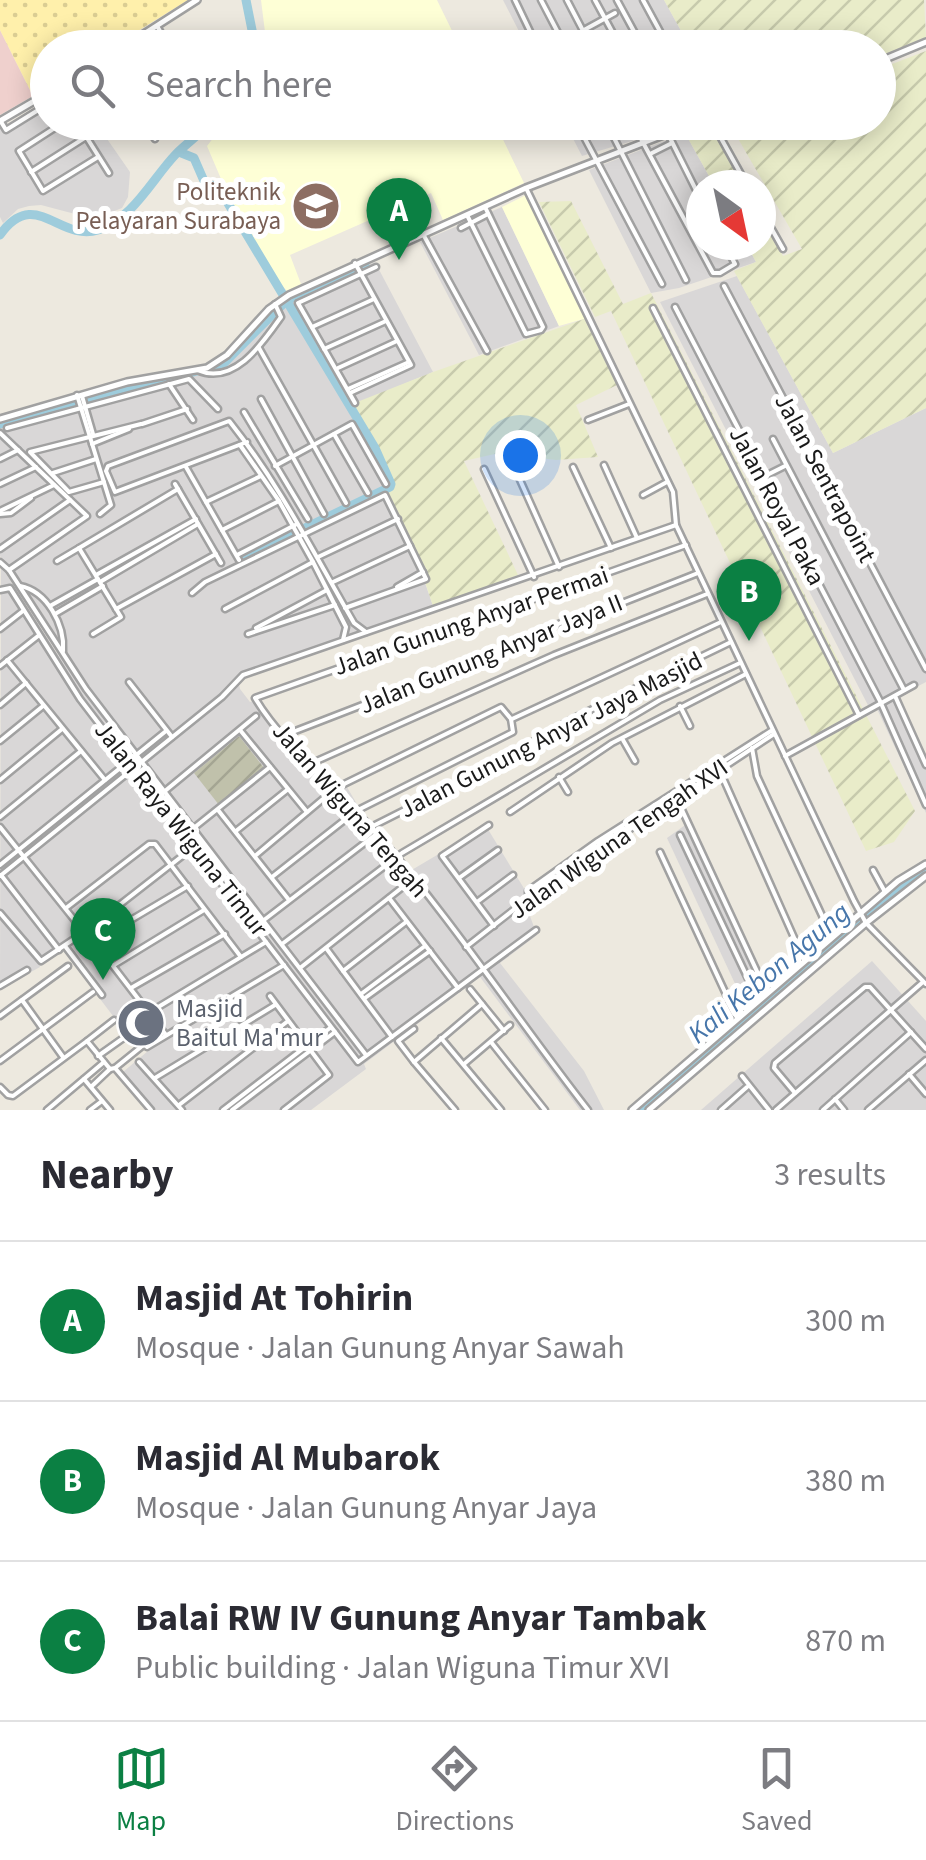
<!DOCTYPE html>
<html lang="en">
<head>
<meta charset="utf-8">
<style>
	:root { --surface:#fff; --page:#f7f7f7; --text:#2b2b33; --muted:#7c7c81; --line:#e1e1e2; --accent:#0b8043 }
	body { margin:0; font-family:"Source Sans 3",sans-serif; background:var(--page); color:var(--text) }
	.compass { position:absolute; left:686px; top:170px; width:90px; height:90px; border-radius:50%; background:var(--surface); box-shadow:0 5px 25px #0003; rotate:147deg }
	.you { position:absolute; left:520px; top:455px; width:35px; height:35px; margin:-25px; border:8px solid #fff; border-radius:50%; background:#1a73e8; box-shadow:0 0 0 15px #1a73e833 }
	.badge { display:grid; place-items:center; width:65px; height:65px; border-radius:50%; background:var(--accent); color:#fff; font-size:32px; font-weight:700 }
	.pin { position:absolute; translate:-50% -82px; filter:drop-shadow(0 2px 5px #0008) }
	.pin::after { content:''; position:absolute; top:52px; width:35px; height:30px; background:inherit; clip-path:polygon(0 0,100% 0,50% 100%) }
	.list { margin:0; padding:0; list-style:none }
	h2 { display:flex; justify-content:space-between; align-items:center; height:130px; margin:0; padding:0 40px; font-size:42px }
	h2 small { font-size:32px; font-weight:400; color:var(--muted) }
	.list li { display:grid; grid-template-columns:65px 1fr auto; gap:30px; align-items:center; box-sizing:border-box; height:160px; padding:0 40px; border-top:2px solid var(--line) }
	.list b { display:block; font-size:38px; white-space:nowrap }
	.list p { margin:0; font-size:32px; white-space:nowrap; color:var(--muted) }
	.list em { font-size:32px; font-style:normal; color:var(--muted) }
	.icon { flex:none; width:55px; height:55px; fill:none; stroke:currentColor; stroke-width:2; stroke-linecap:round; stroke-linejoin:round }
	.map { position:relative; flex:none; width:926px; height:1110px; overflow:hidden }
	.search { position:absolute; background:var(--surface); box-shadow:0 5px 25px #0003; left:30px; right:30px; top:30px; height:110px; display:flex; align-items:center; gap:25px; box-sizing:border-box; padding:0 35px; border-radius:55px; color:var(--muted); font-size:38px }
	.sheet { height:610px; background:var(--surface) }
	nav { display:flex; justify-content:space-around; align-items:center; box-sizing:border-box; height:140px; border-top:2px solid var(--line); background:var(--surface); font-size:28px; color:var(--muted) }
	nav a { display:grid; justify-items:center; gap:5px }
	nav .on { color:var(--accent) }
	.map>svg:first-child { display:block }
	.residential { fill:#d9d7d7 }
	.commercial { fill:#efd0cd }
	.education { fill:#feffd6 }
	.construction { fill:url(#construction-furrows) }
	.farmland { fill:url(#farmland-furrows) }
	.sand { fill:url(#sand-dots) }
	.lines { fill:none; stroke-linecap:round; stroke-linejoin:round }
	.river { stroke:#9eccdc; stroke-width:9 }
	.minor-casing { stroke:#a1a1a1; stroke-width:9 }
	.tertiary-casing { stroke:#a1a1a1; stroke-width:10 }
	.minor { stroke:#fff; stroke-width:4 }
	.tertiary { stroke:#fff; stroke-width:5 }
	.labels { text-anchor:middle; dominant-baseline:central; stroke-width:10; stroke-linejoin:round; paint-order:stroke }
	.education-label { font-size:25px; fill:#785e54; stroke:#fff; text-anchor:end }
	.street-label { font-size:25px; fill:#1a1a1a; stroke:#fff }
	.worship-label { font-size:25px; fill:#5b616d; stroke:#fff; text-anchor:start }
	.water-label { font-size:28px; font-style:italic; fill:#4776aa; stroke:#fff }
</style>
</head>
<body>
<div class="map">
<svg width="926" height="1110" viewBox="0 0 926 1110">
	<defs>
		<pattern id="construction-furrows" width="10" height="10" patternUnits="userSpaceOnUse" patternTransform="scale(2.5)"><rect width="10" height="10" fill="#c0c1ab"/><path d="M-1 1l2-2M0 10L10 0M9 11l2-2" fill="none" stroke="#a4a593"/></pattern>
		<pattern id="farmland-furrows" width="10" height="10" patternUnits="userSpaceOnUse" patternTransform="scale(2.5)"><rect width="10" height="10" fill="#e9ecc9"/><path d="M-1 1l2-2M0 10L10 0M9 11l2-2" fill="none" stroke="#c7caac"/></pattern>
		<pattern id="sand-dots" width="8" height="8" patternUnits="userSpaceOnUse" patternTransform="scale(2.5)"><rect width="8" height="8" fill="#fff0ab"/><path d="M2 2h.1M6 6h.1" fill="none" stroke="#dacd93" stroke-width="1.8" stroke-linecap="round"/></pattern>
	</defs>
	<rect width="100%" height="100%" fill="#ede9df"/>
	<g class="residential">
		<path d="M503 0H664L690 47H527Z"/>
		<path d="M47 100 48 122 96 123 130 172 128 197 122 208 94 219 41 205 29 206 18 209 3 223 0 217V129Z"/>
		<path d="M565 123H675L632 141 582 156Z"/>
		<path d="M685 133 714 185H701V245H747L756 262 679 288 651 293 589 170Z"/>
		<path d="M502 207 559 326 479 355 420 242Z"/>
		<path d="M375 262 433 372 348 407 391 485 385 489 430 580 425 583 433 606 237 675 240 689 250 702 259 699 282 730 338 785 344 782 361 811 410 871 486 826 528 895 524 900 537 935 500 963 584 1071 604 1110H580L480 977 364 1064 366 1069 311 1110H156L123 1072 148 1051 126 1033 62 949 39 964 40 967 0 989 1 566 59 656 67 652 20 579 0 556V424L128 387 222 366 288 299Z"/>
		<path d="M737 276 833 453 926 408V682L899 696 926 757V813L877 709 871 711 660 302Z"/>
		<path d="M688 823 764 989 745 1005 667 838Z"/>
		<path d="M872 961 926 1021V1110H701Z"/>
	</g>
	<path class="commercial" d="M0 30 33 96 0 115Z"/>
	<g class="education">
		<path d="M261 0H437L460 47H258L265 32Z"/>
		<path d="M225 123H495L524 183 443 220 431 193 290 255 301 284 287 291 265 266 250 229 239 221 207 146Z"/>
		<path d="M528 194 587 318 559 326 502 207Z"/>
	</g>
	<path class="construction" d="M239 736 265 769 219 805 194 773Z"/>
	<g class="farmland">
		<path d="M664 0H924L926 37 879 57 878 48 690 47Z"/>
		<path d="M926 51V408L833 453 734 271 756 262 747 245H761V217L783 256 802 249 729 123 878 122 879 69Z"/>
		<path d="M710 125 744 185H714L685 133Z"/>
		<path d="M571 201 623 304 651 293 915 811 894 842 866 851 611 311 595 317 539 202Z"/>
		<path d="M587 318 617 385 576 405 598 457 556 460 499 453 464 461 518 575 433 606 425 582 430 579 385 488 390 484 347 406 433 372Z"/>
	</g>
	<path class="sand" d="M0 0H188L112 47 48 48 47 87 33 96 0 30Z"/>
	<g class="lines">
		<g class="river">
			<path d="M246 48 253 35 246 0"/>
			<path d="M179 152 194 158 204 181 220 190 375 448 391 484 390 487 243 558"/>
			<path d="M0 235C35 186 59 242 98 230 133 219 152 179 176 154 187 143 200 134 211 122"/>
			<path d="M0 424 223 364 286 301 365 264"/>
			<path d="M641 1110 868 913 926 870"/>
		</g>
		<g class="minor-casing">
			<g id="minor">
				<path d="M515 0 538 48"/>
				<path d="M541 0 566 48"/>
				<path d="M567 0 592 48"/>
				<path d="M595 0 621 48"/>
				<path d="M617 0 643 48"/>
				<path d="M643 0 669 48"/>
				<path d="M157 26 170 48"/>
				<path d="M584 30 615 13"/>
				<path d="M139 48 161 34"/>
				<path d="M0 120 6 130 48 104"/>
				<path d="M64 122 19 151 43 191 98 157"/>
				<path d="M77 122 109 173"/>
				<path d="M144 122 155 139"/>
				<path d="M162 122 169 134 186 122"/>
				<path d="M576 122 662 284"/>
				<path d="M606 122 686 280"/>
				<path d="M627 122 629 134 639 135"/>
				<path d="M662 122 701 200"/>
				<path d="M712 122 747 185"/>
				<path d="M639 135 713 273H720L735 264 725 245"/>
				<path d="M639 135 643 130 642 122"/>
				<path d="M650 154 672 143"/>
				<path d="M31 172 86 137"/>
				<path d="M526 188 673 492 676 525 854 901 866 923 926 984"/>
				<path d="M761 210 783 249"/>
				<path d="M467 215 526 334 541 330 543 327 485 207"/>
				<path d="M461 228 488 214"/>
				<path d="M423 234 487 351"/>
				<path d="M724 286 926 669"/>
				<path d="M675 307 880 701 926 805"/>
				<path d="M653 308 859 715"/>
				<path d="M312 327 374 299"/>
				<path d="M259 348 346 503"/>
				<path d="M324 349 386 321"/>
				<path d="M338 368 397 341"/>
				<path d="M197 370C234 386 262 344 281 317L275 304"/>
				<path d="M169 384 193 420"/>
				<path d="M348 389 409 362"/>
				<path d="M350 393 411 365 355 263"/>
				<path d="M77 395 111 505 100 514"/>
				<path d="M82 396 93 434"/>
				<path d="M261 399 324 514"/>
				<path d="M355 403 298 303 376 267"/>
				<path d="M244 412 308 519"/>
				<path d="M588 420 629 404"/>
				<path d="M142 424 187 409"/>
				<path d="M7 428 189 379 218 409"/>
				<path d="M0 433 87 516 9 570"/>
				<path d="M334 434 368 493"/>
				<path d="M773 439 904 690"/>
				<path d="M247 442 115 492 106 471 108 466 229 421 230 422C280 485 314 554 354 623L366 632"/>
				<path d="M92 444 129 429"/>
				<path d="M240 445 279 501 313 562 346 627 343 640"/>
				<path d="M0 459 18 450"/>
				<path d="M604 465 637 538"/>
				<path d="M275 466 352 424 386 484"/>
				<path d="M186 467 239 560"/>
				<path d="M573 467 611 548"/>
				<path d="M484 469 534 577"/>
				<path d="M53 473 96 459"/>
				<path d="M763 477 785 466"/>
				<path d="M520 480 559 567"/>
				<path d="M104 482 69 492 30 452 141 424"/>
				<path d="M0 484 36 467"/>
				<path d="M175 484 221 563"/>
				<path d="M643 495 667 482"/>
				<path d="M206 502 261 476"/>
				<path d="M0 511 54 485"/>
				<path d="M0 514 11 513 31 498"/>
				<path d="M222 530 279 501"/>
				<path d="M79 548 178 489"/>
				<path d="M0 549 70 500"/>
				<path d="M237 555 295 525"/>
				<path d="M318 557 398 519"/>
				<path d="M57 561 79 548 121 617 93 634"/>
				<path d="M0 562 9 570 86 689 366 1055"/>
				<path d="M96 575 196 519"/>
				<path d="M100 582 198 524"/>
				<path d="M333 582 410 546"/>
				<path d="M20 586C47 591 65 625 63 651"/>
				<path d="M397 587 423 572"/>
				<path d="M0 590 10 588 80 699 358 1062 536 930"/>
				<path d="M192 593 205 582 385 495 426 579 345 608"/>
				<path d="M50 606 98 579"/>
				<path d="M116 609 216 554"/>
				<path d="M225 609 313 562"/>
				<path d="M55 614 103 586"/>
				<path d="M256 628 327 590"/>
				<path d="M0 629 23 611"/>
				<path d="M248 634 335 605"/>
				<path d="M7 660 105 780"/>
				<path d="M0 666 38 636"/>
				<path d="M129 682 172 737"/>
				<path d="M895 696 926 765"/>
				<path d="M0 705 26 683"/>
				<path d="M680 706 690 726"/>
				<path d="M512 719 721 622"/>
				<path d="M240 730 307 812"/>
				<path d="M285 735 476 661 576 616H589L698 573"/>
				<path d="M623 740 635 761"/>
				<path d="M0 741 43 706"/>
				<path d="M752 748 757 776 832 937"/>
				<path d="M785 756 914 685"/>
				<path d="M312 763 554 655 707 594"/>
				<path d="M719 769 804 960"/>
				<path d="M559 777 568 792"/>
				<path d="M0 780 62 729"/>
				<path d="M165 791 256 716"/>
				<path d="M676 797 767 993"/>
				<path d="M218 810 289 900"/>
				<path d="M510 812 612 743 746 674"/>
				<path d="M0 817 81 751"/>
				<path d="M489 825 442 856 494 926"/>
				<path d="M0 827 84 932"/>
				<path d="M195 827 270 767"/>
				<path d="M371 827 478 773 576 717 731 642"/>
				<path d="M236 831 287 790"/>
				<path d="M680 835 758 1000"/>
				<path d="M660 852 737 1018"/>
				<path d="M255 856 336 788 501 707 511 719"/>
				<path d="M0 865 166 731"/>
				<path d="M873 870 885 892"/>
				<path d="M1 875 59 950"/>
				<path d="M0 876 222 697 243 675 676 525"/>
				<path d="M272 877 356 811 513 732 511 719"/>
				<path d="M459 878 498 850"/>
				<path d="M389 898 458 988"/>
				<path d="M528 899V891L598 841 771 731"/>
				<path d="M477 902 513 875"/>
				<path d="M66 908 149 844H155L241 957"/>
				<path d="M0 913 41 961 86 931 195 846"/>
				<path d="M264 920 375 835"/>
				<path d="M87 932 166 1035"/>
				<path d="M97 940 188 886"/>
				<path d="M282 944 402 853 660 700 740 663"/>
				<path d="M65 946 102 995"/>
				<path d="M466 947 544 886 774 734"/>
				<path d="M326 948 392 1037"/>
				<path d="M114 965 204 910"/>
				<path d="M300 968 414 878"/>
				<path d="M343 971 406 922"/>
				<path d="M0 986 27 970"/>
				<path d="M131 988 225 934"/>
				<path d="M470 989 504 1031"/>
				<path d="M361 994 425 946"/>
				<path d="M270 996 329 1075 284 1110"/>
				<path d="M365 998 430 951"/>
				<path d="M22 1000 63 1057"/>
				<path d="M150 1012 266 942"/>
				<path d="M0 1016 68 966"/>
				<path d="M114 1020 87 1041 110 1069 115 1068 141 1047"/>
				<path d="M414 1029 398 1041 414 1062"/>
				<path d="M441 1038 501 1110"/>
				<path d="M491 1042 545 1110"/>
				<path d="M147 1047 284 965"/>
				<path d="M98 1056 122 1039"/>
				<path d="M0 1061 93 992"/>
				<path d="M139 1062 182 1110"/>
				<path d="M464 1064 510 1025"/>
				<path d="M115 1068 151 1110"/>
				<path d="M909 1074 926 1094"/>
				<path d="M742 1076 769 1110"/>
				<path d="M155 1078 275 1005"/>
				<path d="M84 1079 110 1110"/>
				<path d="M92 1086 110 1069"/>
				<path d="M0 1087 8 1095 13 1096 87 1041"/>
				<path d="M795 1093 774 1068 775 1063 865 987H870L926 1049"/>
				<path d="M835 1099 844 1110"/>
				<path d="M179 1105 288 1021"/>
				<path d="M47 1110 104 1062"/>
				<path d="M90 1110 102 1101"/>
				<path d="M223 1110 330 1028"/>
				<path d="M232 1110 335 1032"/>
				<path d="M455 1110 414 1062 482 1004"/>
				<path d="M588 1110C517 1019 454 922 378 835 341 793 283 745 255 698L686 545"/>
				<path d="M721 1110 747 1087"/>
				<path d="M776 1110 923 982"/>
				<path d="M823 1110 911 1032"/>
				<path d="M868 1110 926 1060"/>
			</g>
		</g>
		<g class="tertiary-casing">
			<g id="tertiary">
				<path d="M122 48 197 0"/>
				<path d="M878 62 926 42"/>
				<path d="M0 121 48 93"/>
				<path d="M0 419 127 382 207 368 227 355 269 309 289 295 526 188 697 122"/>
				<path d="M632 1110 898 881 926 864"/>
				<path d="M649 1110 866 923 926 876"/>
			</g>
		</g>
		<use href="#minor" class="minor"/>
		<use href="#tertiary" class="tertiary"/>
	</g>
	<defs>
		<g id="university-disc" transform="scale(2.5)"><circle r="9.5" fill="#8d6e63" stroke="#fff"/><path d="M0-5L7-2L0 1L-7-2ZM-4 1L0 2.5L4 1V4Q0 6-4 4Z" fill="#fff"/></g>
		<g id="mosque-disc" transform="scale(2.5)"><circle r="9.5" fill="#6b7280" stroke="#fff"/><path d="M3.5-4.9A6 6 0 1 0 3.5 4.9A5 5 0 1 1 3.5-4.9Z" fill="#fff"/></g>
	</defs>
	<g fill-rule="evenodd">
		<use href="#university-disc" x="316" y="206"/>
		<use href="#mosque-disc" x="141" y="1023"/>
	</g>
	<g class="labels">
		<g class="education-label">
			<text x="281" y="192">Politeknik<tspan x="281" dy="29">Pelayaran Surabaya</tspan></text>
		</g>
		<g class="street-label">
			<text transform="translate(825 478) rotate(62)">Jalan Sentrapoint</text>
			<text transform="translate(777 506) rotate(62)">Jalan Royal Paka</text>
			<text transform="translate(471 621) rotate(-19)">Jalan Gunung Anyar Permai</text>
			<text transform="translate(491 654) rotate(-22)">Jalan Gunung Anyar Jaya II</text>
			<text transform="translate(551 735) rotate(-27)">Jalan Gunung Anyar Jaya Masjid</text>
			<text transform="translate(350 810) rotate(49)">Jalan Wiguna Tengah</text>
			<text transform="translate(181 829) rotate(52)">Jalan Raya Wiguna Timur</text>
			<text transform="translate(619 839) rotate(-35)">Jalan Wiguna Tengah XVI</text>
		</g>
		<g class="worship-label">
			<text x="176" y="1009">Masjid<tspan x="176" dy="29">Baitul Ma'mur</tspan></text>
		</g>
		<g class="water-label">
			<text transform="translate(769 973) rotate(-40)">Kali Kebon Agung</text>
		</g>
	</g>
</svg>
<svg class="compass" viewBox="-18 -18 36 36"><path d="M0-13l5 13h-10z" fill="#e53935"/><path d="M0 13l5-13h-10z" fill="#7c7c81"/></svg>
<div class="you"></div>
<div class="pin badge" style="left:399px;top:260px">A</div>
<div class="pin badge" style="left:749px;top:641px">B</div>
<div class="pin badge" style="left:103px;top:980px">C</div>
<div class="search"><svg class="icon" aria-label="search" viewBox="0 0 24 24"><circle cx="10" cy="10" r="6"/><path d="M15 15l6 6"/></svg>Search here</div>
</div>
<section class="sheet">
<h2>Nearby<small>3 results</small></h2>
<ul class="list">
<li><span class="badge">A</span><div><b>Masjid At Tohirin</b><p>Mosque · Jalan Gunung Anyar Sawah</p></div><em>300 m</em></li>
<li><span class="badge">B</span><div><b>Masjid Al Mubarok</b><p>Mosque · Jalan Gunung Anyar Jaya</p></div><em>380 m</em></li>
<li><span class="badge">C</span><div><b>Balai RW IV Gunung Anyar Tambak</b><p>Public building · Jalan Wiguna Timur XVI</p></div><em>870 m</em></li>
</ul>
</section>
<nav>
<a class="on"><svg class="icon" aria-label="map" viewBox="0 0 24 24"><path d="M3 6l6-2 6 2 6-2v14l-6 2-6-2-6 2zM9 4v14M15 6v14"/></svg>Map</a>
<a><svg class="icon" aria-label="directions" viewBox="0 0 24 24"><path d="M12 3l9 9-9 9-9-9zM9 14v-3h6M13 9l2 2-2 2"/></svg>Directions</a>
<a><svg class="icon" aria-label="saved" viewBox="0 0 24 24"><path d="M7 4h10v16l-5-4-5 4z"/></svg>Saved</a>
</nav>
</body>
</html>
